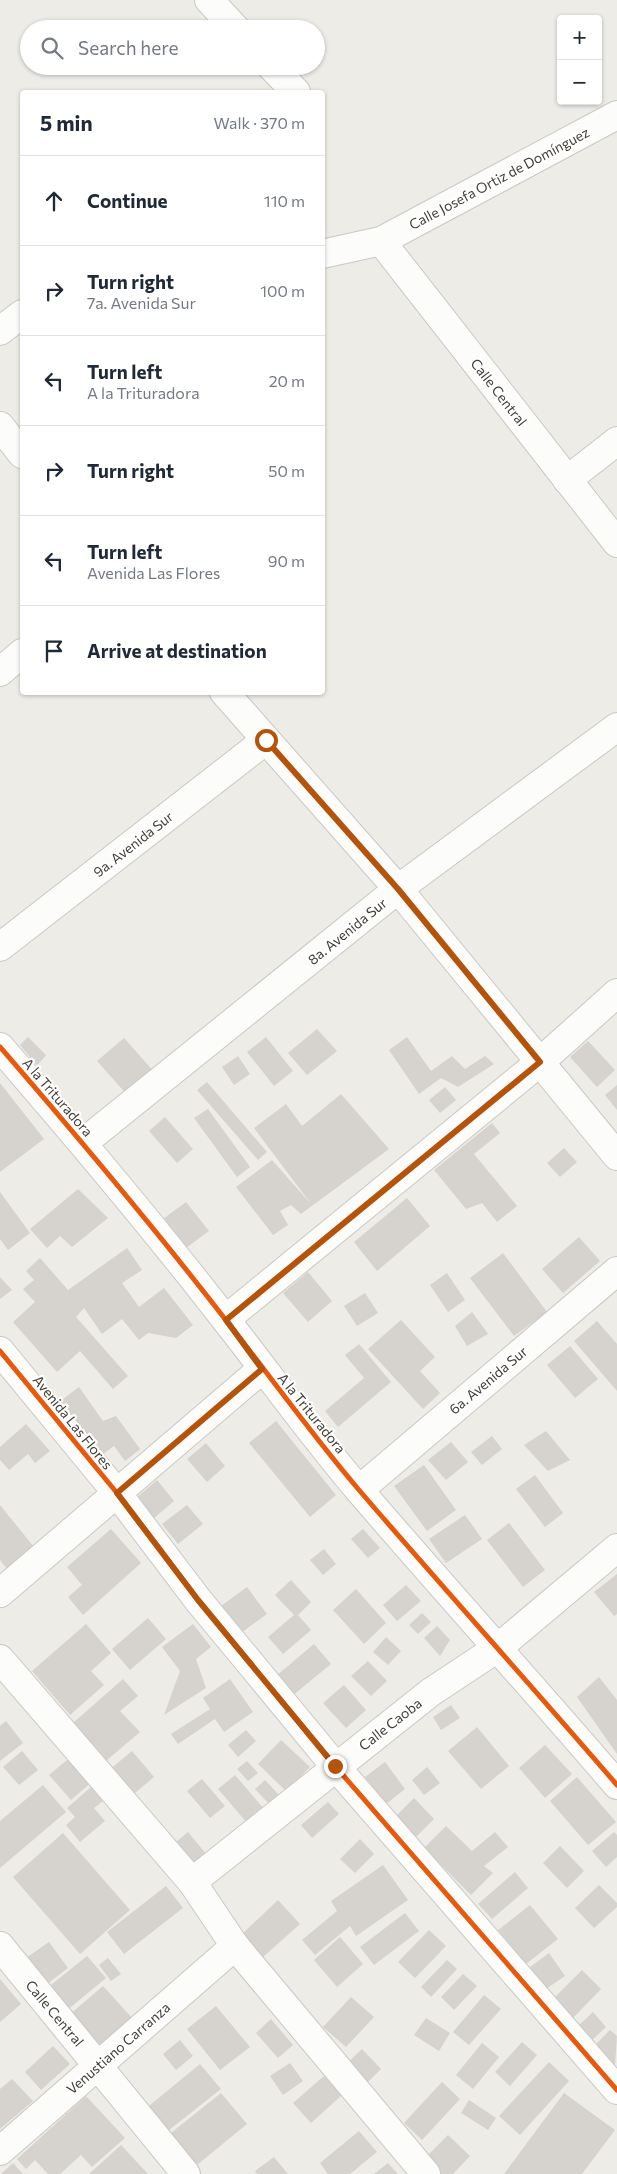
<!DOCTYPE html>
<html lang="en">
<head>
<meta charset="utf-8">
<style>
	:root { --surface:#fff; --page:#f2f2f3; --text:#1f2937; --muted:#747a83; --line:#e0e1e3 }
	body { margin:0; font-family:Commissioner,sans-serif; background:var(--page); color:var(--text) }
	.controls { position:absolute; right:15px; top:15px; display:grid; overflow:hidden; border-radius:5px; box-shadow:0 1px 4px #0004 }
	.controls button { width:45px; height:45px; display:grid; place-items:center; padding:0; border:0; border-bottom:1px solid var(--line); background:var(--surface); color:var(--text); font:25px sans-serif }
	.stop { position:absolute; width:15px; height:15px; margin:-11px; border:4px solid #b45309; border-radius:50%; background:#fff }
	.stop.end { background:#b45309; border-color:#fff; box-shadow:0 1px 5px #0008 }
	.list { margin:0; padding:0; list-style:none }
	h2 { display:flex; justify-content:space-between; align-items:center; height:65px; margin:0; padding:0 20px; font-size:21px }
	h2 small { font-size:16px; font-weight:400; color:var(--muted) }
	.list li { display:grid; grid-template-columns:32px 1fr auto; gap:15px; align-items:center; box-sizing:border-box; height:90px; padding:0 20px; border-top:1px solid var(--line) }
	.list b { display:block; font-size:19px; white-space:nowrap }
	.list p { margin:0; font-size:16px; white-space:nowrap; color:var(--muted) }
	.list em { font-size:16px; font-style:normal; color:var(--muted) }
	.icon { flex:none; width:28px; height:28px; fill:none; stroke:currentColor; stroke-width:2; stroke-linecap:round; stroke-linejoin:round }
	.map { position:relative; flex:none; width:617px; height:2174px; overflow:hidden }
	.search { position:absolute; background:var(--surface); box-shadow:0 1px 4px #0004; left:20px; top:20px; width:305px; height:55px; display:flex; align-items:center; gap:12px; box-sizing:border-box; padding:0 18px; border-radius:28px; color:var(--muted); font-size:19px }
	.panel { position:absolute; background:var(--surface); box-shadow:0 1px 4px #0004; left:20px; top:90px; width:305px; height:605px; border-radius:5px }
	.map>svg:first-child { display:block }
	.building { fill:#d6d3ce }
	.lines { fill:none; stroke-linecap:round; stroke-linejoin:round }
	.minor-casing { stroke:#cac8c3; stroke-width:30 }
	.tertiary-casing { stroke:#cac8c3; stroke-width:30 }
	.minor { stroke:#fcfcfb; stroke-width:28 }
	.tertiary { stroke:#fcfcfb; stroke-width:28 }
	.cycleway-casing { stroke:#fff; stroke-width:8 }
	.cycleway { stroke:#e8590c; stroke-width:5 }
	.route { stroke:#b45309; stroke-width:6 }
	.labels { text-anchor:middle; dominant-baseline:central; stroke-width:4.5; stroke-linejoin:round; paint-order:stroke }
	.street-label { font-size:14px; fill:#423d35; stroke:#fff }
</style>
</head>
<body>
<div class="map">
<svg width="617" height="2174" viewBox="0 0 617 2174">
	<rect width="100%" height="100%" fill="#eeece7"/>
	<g class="building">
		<path d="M317 1029 337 1051 307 1075 288 1053Z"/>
		<path d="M28 1037 46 1055 37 1066 20 1045Z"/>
		<path d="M266 1037 293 1071 274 1086 247 1052Z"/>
		<path d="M407 1037 431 1071 452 1056 465 1069 485 1056 494 1064 458 1087 441 1078 419 1094 389 1050Z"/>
		<path d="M124 1038 156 1074 129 1097 97 1061Z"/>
		<path d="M588 1041 615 1070 597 1087 570 1057Z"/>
		<path d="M238 1056 250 1074 234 1085 222 1067Z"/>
		<path d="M207 1082 267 1152 258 1160 197 1090Z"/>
		<path d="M0 1083 44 1139 0 1172Z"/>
		<path d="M617 1085V1110L605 1095Z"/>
		<path d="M445 1087 456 1100 440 1113 429 1100Z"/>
		<path d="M341 1094 389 1149 301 1214 291 1205 280 1211 288 1225 273 1235 236 1187 272 1160 311 1204 254 1128 286 1104 302 1126Z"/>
		<path d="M208 1109 250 1167 237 1177 194 1118Z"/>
		<path d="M165 1117 193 1149 177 1163 149 1131Z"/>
		<path d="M492 1123 500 1133 474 1154 517 1206 497 1222 482 1203 466 1209 434 1170Z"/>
		<path d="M564 1148 577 1162 560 1177 547 1163Z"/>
		<path d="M78 1189 108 1218 72 1247 60 1236 47 1248 30 1229Z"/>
		<path d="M0 1192 30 1233 8 1250 0 1239Z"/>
		<path d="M407 1198 430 1226 377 1271 354 1242Z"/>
		<path d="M186 1202 209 1231 186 1248 163 1219Z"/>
		<path d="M579 1237 600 1261 563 1293 542 1269Z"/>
		<path d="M127 1248 142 1270 122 1283 139 1307 164 1288 193 1325 176 1338 148 1333 139 1340 122 1319 102 1334 84 1308 76 1317 128 1376 113 1389 80 1351 57 1372 13 1322 35 1302 23 1289 34 1280 26 1271 40 1258 68 1290Z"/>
		<path d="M503 1253 547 1312 514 1336 470 1278Z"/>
		<path d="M308 1272 332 1301 308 1322 283 1293Z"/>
		<path d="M447 1273 465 1300 448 1312 430 1285Z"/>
		<path d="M0 1277 12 1290 0 1299Z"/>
		<path d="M365 1293 378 1313 357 1326 344 1306Z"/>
		<path d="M472 1312 488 1334 467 1346 455 1326Z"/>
		<path d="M401 1320 435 1357 420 1371 440 1393 423 1409 368 1349Z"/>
		<path d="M597 1321 617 1344V1391L574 1341Z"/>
		<path d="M359 1344 391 1382 338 1427 325 1411 364 1378 345 1355Z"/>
		<path d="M570 1346 598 1379 575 1398 547 1365Z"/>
		<path d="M79 1387 103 1421 116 1416 140 1449 125 1461 114 1446 99 1457 59 1402Z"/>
		<path d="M276 1421 336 1495 310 1517 249 1443Z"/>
		<path d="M26 1424 50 1451 35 1463 28 1454 9 1470 0 1460V1447Z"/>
		<path d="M546 1431 570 1460 548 1471 524 1445Z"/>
		<path d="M492 1436 502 1449 482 1465 471 1452Z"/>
		<path d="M451 1442 468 1462 446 1480 428 1460Z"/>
		<path d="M206 1443 225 1466 207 1482 187 1459Z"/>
		<path d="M424 1465 456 1510 427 1531 394 1486Z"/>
		<path d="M535 1475 563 1513 545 1527 516 1489Z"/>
		<path d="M157 1480 174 1501 154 1518 136 1498Z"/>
		<path d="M0 1505 34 1547 7 1569 0 1560Z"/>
		<path d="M187 1505 203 1524 178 1544 162 1524Z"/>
		<path d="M465 1515 482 1539 446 1563 429 1539Z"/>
		<path d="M509 1523 545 1570 523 1587 487 1540Z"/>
		<path d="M111 1529 141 1563 83 1615 68 1597 82 1585 67 1567Z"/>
		<path d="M363 1529 380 1548 368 1558 351 1539Z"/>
		<path d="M324 1549 336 1564 323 1575 310 1560Z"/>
		<path d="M617 1574V1614L614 1616 594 1592Z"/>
		<path d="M291 1580 311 1602 298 1615 311 1630 283 1654 268 1637 294 1615 275 1595Z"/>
		<path d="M406 1585 421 1601 397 1621 383 1605Z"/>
		<path d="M247 1587 267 1614 241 1633 221 1606Z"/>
		<path d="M356 1589 386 1623 364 1644 333 1610Z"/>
		<path d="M422 1613 431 1622 418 1634 409 1625Z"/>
		<path d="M148 1618 166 1639 130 1670 112 1649Z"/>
		<path d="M86 1624 111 1653 91 1671 104 1685 70 1715 32 1671Z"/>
		<path d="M193 1624 211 1647 196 1659 206 1688 164 1715 180 1671 162 1647Z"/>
		<path d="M437 1626 450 1640 440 1656 424 1638Z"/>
		<path d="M386 1637 401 1651 388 1665 373 1652Z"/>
		<path d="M314 1644 331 1664 292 1696 276 1676Z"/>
		<path d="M368 1661 387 1681 371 1696 351 1676Z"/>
		<path d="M599 1677 617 1700V1754L577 1697Z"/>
		<path d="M123 1679 138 1696 120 1711 140 1732 106 1761 73 1723Z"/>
		<path d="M230 1679 253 1712 224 1732 215 1719 178 1744 171 1734 210 1709 203 1698Z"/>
		<path d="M344 1685 366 1710 346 1728 323 1703Z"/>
		<path d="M451 1705 460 1718 441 1730 433 1717Z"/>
		<path d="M6 1721 23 1743 0 1761V1726Z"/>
		<path d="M477 1727 509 1766 481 1789 448 1751Z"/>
		<path d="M246 1730 256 1741 238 1757 228 1745Z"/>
		<path d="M281 1740 310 1767 286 1791 258 1764Z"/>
		<path d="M545 1745 572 1774 545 1798 519 1768Z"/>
		<path d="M22 1751 38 1770 19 1785 3 1767Z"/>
		<path d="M132 1751 154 1777 129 1798 108 1771Z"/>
		<path d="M72 1756 93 1781 71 1800 49 1775Z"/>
		<path d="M247 1761 258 1773 248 1781 237 1769Z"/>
		<path d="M385 1762 405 1789 386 1804 365 1777Z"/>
		<path d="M427 1767 440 1783 424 1795 412 1780Z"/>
		<path d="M235 1775 265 1810 248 1824 218 1789Z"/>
		<path d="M577 1777 616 1822 588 1845 550 1801Z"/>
		<path d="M202 1779 225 1806 210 1818 187 1791Z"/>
		<path d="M265 1780 279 1795 269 1804 255 1789Z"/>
		<path d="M43 1785 66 1812 0 1868V1821Z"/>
		<path d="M91 1787 103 1801 94 1808 105 1821 80 1842 66 1825 75 1817 67 1808Z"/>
		<path d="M414 1798 434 1819 415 1838 395 1817Z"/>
		<path d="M328 1802 339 1814 312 1838 301 1825Z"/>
		<path d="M446 1826 472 1851 495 1832 508 1847 484 1866 493 1873 471 1895 424 1848Z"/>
		<path d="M188 1832 207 1855 188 1870 169 1848Z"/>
		<path d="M614 1832 617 1835V1857L606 1867 592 1851Z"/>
		<path d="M63 1833 130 1910 80 1954 13 1877Z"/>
		<path d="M360 1839 374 1854 355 1873 340 1859Z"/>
		<path d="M560 1846 584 1871 567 1888 543 1863Z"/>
		<path d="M383 1865 408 1900 356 1936 350 1926 315 1955 302 1940 337 1911 331 1901Z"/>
		<path d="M515 1872 528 1888 492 1919 478 1904Z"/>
		<path d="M599 1885 617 1903V1907L594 1928 575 1908Z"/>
		<path d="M166 1886 183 1908 124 1954 107 1932Z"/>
		<path d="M278 1900 300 1924 263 1957 242 1934Z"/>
		<path d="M530 1905 558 1939 526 1964 498 1930Z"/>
		<path d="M405 1913 419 1931 374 1965 360 1947Z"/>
		<path d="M429 1930 446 1946 415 1978 398 1962Z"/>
		<path d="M340 1937 363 1964 337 1987 314 1960Z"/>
		<path d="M49 1942 68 1968 43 1987 23 1960Z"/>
		<path d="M549 1953 565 1976 546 1989 530 1967Z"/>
		<path d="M87 1956 106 1978 65 2012 46 1989Z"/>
		<path d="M108 1958 121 1974 111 1981 99 1965Z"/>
		<path d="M447 1960 457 1969 431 1997 421 1987Z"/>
		<path d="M582 1970 601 1989 573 2018 553 1999Z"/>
		<path d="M463 1974 477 1986 454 2010 441 1997Z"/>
		<path d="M0 1979 21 2004 0 2022Z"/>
		<path d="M103 1986 132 2018 98 2048 69 2015Z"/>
		<path d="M484 1995 501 2009 469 2045 453 2032Z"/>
		<path d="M351 1997 374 2017 346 2047 323 2027Z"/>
		<path d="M216 2006 250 2047 220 2070 187 2029Z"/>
		<path d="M593 2012 606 2027 590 2042 577 2027Z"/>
		<path d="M426 2018 450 2033 439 2051 414 2035Z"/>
		<path d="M271 2019 293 2045 278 2058 256 2033Z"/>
		<path d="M610 2030 617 2036 615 2066 594 2046Z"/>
		<path d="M180 2040 193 2056 176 2070 163 2054Z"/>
		<path d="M522 2042 537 2055 510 2086 495 2072Z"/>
		<path d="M482 2043 499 2057 473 2089 456 2075Z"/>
		<path d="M53 2046 70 2064 41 2090 25 2072Z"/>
		<path d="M362 2049 381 2069 366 2084 346 2064Z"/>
		<path d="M549 2062 569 2081 520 2135 499 2116Z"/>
		<path d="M290 2063 303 2081 283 2095 270 2076Z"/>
		<path d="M200 2064 221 2089 164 2134 144 2110Z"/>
		<path d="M324 2076 342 2095 311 2123 293 2103Z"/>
		<path d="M12 2079 33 2101 0 2129V2089Z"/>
		<path d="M442 2082 460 2099 422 2140 404 2123Z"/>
		<path d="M221 2093 247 2124 192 2169 166 2137Z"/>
		<path d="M564 2093 615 2130 582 2174H504Z"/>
		<path d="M86 2096 125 2138 92 2167 81 2155 60 2174H48L35 2160 26 2169 17 2159Z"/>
		<path d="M469 2100 496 2118 488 2130 461 2113Z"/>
		<path d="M359 2131 377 2152 350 2174H328L320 2163Z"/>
		<path d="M448 2135 470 2156 453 2174H434L421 2162Z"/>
		<path d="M121 2145 148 2174H89Z"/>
		<path d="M274 2157 288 2174H257L255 2171Z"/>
		<path d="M13 2163 23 2174H1Z"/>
		<path d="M388 2163 398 2174H374Z"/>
	</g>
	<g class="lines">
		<g class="minor-casing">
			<g id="minor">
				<path d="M209 0 236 29"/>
				<path d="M271 66 296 92"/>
				<path d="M381 241 617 543"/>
				<path d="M322 254 381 241 617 115"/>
				<path d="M0 331 22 314"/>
				<path d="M0 426 22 454"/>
				<path d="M567 480 617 441"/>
				<path d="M0 672 22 653"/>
				<path d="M224 692 398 889 617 1156"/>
				<path d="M0 947 266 740"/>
				<path d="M83 1143 398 889 617 727"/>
				<path d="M226 1319 540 1062 617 993"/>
				<path d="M0 1351 117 1493 198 1600 335 1766 617 2090"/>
				<path d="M359 1490 617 1271"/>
				<path d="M0 1593 262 1369"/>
				<path d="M0 1659 192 1882 235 1946 426 2174"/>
				<path d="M192 1882 431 1692 499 1647 617 1548"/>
				<path d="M0 1946 186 2174"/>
				<path d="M0 2151 235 1946"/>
			</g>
		</g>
		<g class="tertiary-casing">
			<path id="tertiary" d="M0 1047C77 1136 153 1226 225 1319 270 1376 312 1435 359 1490 444 1589 532 1686 617 1785"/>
		</g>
		<use href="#minor" class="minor"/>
		<use href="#tertiary" class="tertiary"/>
		<g class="cycleway-casing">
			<g id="cycleway">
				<path d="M0 1047C77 1136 153 1226 225 1319 270 1376 312 1435 359 1490 444 1589 532 1686 617 1785"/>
				<path d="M0 1351 117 1493 198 1600 335 1766 617 2090"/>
			</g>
		</g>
		<use href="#cycleway" class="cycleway"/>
	</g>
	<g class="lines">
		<path class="route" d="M266 740 398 889 540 1062 226 1320 262 1369 117 1493 198 1600 335 1766"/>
	</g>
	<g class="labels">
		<g class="street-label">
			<text transform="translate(499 178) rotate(-28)">Calle Josefa Ortiz de Domínguez</text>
			<text transform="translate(499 392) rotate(52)">Calle Central</text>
			<text transform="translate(133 844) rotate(-38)">9a. Avenida Sur</text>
			<text transform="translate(347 931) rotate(-39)">8a. Avenida Sur</text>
			<text transform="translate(58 1097) rotate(49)">A la Trituradora</text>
			<text transform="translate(488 1380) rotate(-40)">6a. Avenida Sur</text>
			<text transform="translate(312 1413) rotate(51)">A la Trituradora</text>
			<text transform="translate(73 1422) rotate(51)">Avenida Las Flores</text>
			<text transform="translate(390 1724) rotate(-38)">Calle Caoba</text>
			<text transform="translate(55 2013) rotate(50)">Calle Central</text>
			<text transform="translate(118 2048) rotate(-41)">Venustiano Carranza</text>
		</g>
	</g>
</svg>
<div class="controls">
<button>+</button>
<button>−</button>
</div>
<div class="stop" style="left:266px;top:740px"></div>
<div class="stop end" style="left:335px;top:1766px"></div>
<div class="search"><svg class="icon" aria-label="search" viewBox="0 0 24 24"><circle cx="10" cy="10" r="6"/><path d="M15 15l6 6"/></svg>Search here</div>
<section class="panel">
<h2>5 min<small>Walk · 370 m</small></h2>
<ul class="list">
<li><svg class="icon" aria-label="ahead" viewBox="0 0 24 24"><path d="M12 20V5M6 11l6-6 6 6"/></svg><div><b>Continue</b></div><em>110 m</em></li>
<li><svg class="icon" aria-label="right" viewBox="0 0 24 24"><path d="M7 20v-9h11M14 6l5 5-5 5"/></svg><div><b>Turn right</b><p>7a. Avenida Sur</p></div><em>100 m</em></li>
<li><svg class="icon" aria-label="left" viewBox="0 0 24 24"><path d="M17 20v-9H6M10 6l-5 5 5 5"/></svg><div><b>Turn left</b><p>A la Trituradora</p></div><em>20 m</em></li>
<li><svg class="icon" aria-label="right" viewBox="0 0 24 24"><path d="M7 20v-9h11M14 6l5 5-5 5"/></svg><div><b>Turn right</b></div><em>50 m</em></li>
<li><svg class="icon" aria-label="left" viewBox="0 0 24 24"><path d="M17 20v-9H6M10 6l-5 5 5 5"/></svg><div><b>Turn left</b><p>Avenida Las Flores</p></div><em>90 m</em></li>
<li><svg class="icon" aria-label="arrive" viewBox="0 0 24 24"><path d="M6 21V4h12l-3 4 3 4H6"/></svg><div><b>Arrive at destination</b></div></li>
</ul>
</section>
</div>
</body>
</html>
